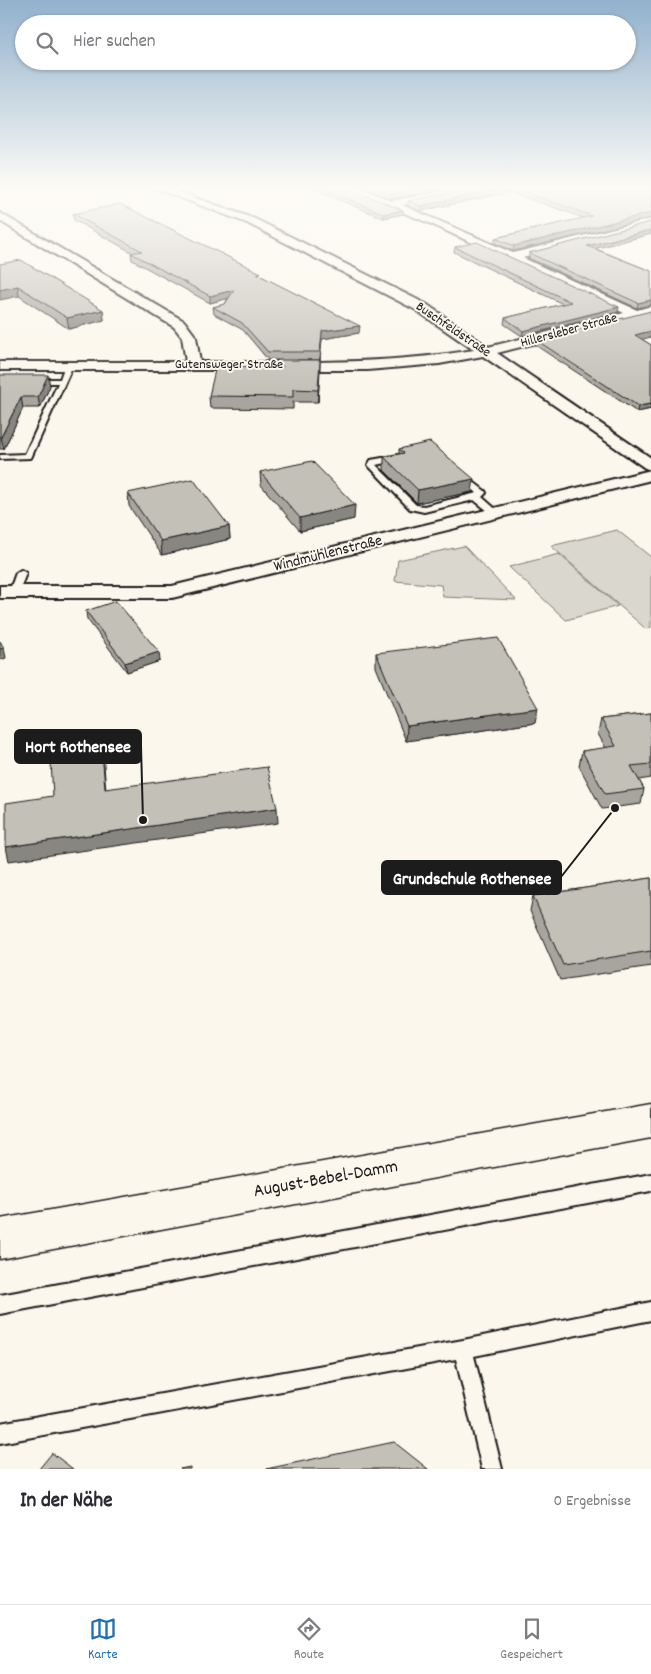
<!DOCTYPE html>
<html lang="de">
<head>
<meta charset="utf-8">
<style>
	:root { --surface:#fff; --page:#f7f7f7; --text:#2b2b33; --muted:#7c7c81; --line:#e1e1e2; --accent:#1f6fb2 }
	body { margin:0; font-family:Dekko,sans-serif; background:var(--page); color:var(--text) }
	.list { margin:0; padding:0; list-style:none }
	h2 { display:flex; justify-content:space-between; align-items:center; height:65px; margin:0; padding:0 20px; font-size:21px }
	h2 small { font-size:16px; font-weight:400; color:var(--muted) }
	.icon { flex:none; width:28px; height:28px; fill:none; stroke:currentColor; stroke-width:2; stroke-linecap:round; stroke-linejoin:round }
	.map { position:relative; flex:none; width:651px; height:1469px; overflow:hidden }
	.search { position:absolute; background:var(--surface); box-shadow:0 1px 4px #0004; left:15px; right:15px; top:15px; height:55px; display:flex; align-items:center; gap:12px; box-sizing:border-box; padding:0 18px; border-radius:28px; color:var(--muted); font-size:19px }
	.sheet { height:135px; background:var(--surface) }
	nav { display:flex; justify-content:space-around; align-items:center; box-sizing:border-box; height:70px; border-top:1px solid var(--line); background:var(--surface); font-size:14px; color:var(--muted) }
	nav a { display:grid; justify-items:center; gap:2px }
	nav .on { color:var(--accent) }
	.map>svg:first-child { display:block }
	.green { fill:#dad7ce; stroke:#7b7a75 }
	.lines { fill:none; stroke-linecap:round; stroke-linejoin:round }
	.lane-casing { stroke:#1c1c1c; stroke-width:4 }
	.street-casing { stroke:#1c1c1c; stroke-width:4 }
	.secondary-casing { stroke:#1c1c1c; stroke-width:3 }
	.lane { fill:#fbf7ec; fill-rule:evenodd }
	.street { fill:#fbf7ec; fill-rule:evenodd }
	.secondary { fill:#fbf7ec; fill-rule:evenodd }
	.tram { stroke:#1c1c1c; stroke-width:2 }
	.wall { fill:#a8a59e; stroke:#1c1c1c }
	.shaded-wall { fill:#888681; stroke:#1c1c1c }
	.building { fill:#c3c0b8; stroke:#1c1c1c }
	.labels { text-anchor:middle; dominant-baseline:central; stroke-width:4; stroke-linejoin:round; paint-order:stroke }
	.far-street-label { font-size:14px; fill:#1c1c1c; stroke:#fbf7ec }
	.street-label { font-size:16px; fill:#1c1c1c; stroke:#fbf7ec }
	.near-street-label { font-size:19px; fill:#1c1c1c; stroke:#fbf7ec }
	.leader { fill:none; stroke:#1c1c1c; stroke-width:2 }
	.callout-dot { fill:#1c1c1c; stroke:#fbf7ec; stroke-width:2 }
	.callout { fill:#1c1c1c; stroke:#1c1c1c; stroke-width:2 }
	.callout-label { font-size:18px; text-anchor:middle; font-weight:bold; fill:#fff }
</style>
</head>
<body>
<div class="map">
<svg width="651" height="1469" viewBox="0 0 651 1469">
	<rect width="100%" height="100%" fill="#fbf7ec"/>
	<filter id="ink" filterUnits="userSpaceOnUse"><feTurbulence type="fractalNoise" baseFrequency=".02" numOctaves="2"/><feDisplacementMap in="SourceGraphic" scale="10" xChannelSelector="R" yChannelSelector="G"/><feConvolveMatrix kernelMatrix="1 2 1 2 8 2 1 2 1" color-interpolation-filters="sRGB"/></filter>
	<g filter="url(#ink)">
		<g class="green">
			<path d="M617 530 651 557V627L646 629 551 546Z"/>
			<path d="M464 546 516 600 443 597 441 585 395 581 398 560Z"/>
			<path d="M559 554 618 606 566 620 509 567Z"/>
		</g>
		<g class="lines">
			<g class="lane-casing">
				<g id="lane">
					<path d="M69 363 73 365 31 458 0 459V455L25 454 58 383H31V379H60L65 365Z"/>
					<path d="M399 455 403 457 402 459 376 465 416 505 424 506 477 493 460 478V474H463L485 491 486 493 482 497 500 513 496 516 493 515 474 500 424 512 410 509 368 465 371 460Z"/>
					<path d="M21 570 26 573 19 592 17 594H11L9 592 16 573Z"/>
					<path d="M651 1302V1320L474 1356 502 1469H482L456 1359 0 1443V1423L463 1340Z"/>
				</g>
			</g>
			<g class="street-casing">
				<g id="street">
					<path d="M152 187H165L255 219 426 304 488 347 624 313 429 223 345 189 344 187H357L392 201 465 187H483L478 190 402 205 513 253 651 219V225L523 258 637 310 651 306V314L497 353 651 458V470L645 468 483 356 439 364 367 370H0V362H186L182 337 174 327 0 221V213L184 321 196 337 200 362C292 362 383 365 474 350L416 310 247 223Z"/>
					<path d="M651 470V480L172 598H0V586H172Z"/>
				</g>
			</g>
			<g class="secondary-casing">
				<path id="secondary" d="M651 1104V1138L0 1259V1219Z"/>
			</g>
			<use href="#lane" class="lane"/>
			<use href="#street" class="street"/>
			<use href="#secondary" class="secondary"/>
			<g class="tram">
				<path d="M0 1294 651 1173"/>
				<path d="M0 1315 651 1192"/>
			</g>
		</g>
		<g class="wall">
			<path d="M309 187H345L403 214 383 218Z"/>
			<path d="M361 187H457L392 199Z"/>
			<path d="M479 187H651V218L513 251 495 243V238L584 218 510 192 420 211 408 206V201Z"/>
			<path d="M73 214 261 276 359 333 322 339 320 360H297H320L318 402H293V409L210 408 209 396 277 367V360H268L243 330 214 314 213 307 225 304 228 298 210 303 132 260 131 253H133L74 220Z"/>
			<path d="M651 222V234L594 248 651 271 637 308 529 258V253Z"/>
			<path d="M455 247 618 312 522 336 504 324 505 318 563 304 454 252Z"/>
			<path d="M0 264 103 310 104 320 69 329 19 296Z"/>
			<path d="M642 339 651 345V409L637 412 535 345 536 340Z"/>
			<path d="M0 375 50 386 40 408H23L4 449H0Z"/>
			<path d="M399 449 472 492 417 503 384 470V457L399 454Z"/>
			<path d="M260 472 354 519 300 531 261 485Z"/>
			<path d="M128 493 229 526 230 539 162 555 129 506Z"/>
			<path d="M86 611 160 661 127 672 87 619Z"/>
			<path d="M376 653 535 723 406 741 376 667Z"/>
			<path d="M651 713V778L639 780 644 789 641 804 602 809 579 766 582 751 606 748 598 734 601 719Z"/>
			<path d="M651 878V966L560 980 530 911 533 896Z"/>
		</g>
		<g class="shaded-wall">
			<path d="M434 187H457L392 199V194Z"/>
			<path d="M510 187V192L420 211V206Z"/>
			<path d="M403 210V214L383 218 384 214Z"/>
			<path d="M651 213V218L513 251 514 246Z"/>
			<path d="M651 230V234L586 251 587 246Z"/>
			<path d="M18 286 19 296 0 300V290Z"/>
			<path d="M234 290V297L210 303V296Z"/>
			<path d="M651 300V305L637 308 638 303Z"/>
			<path d="M619 307 618 312 522 336 523 331Z"/>
			<path d="M103 310 104 320 69 329 67 318Z"/>
			<path d="M360 326 359 333 322 339 320 360 322 331Z"/>
			<path d="M651 331V337L635 341V335Z"/>
			<path d="M320 360V372L318 402V390Z"/>
			<path d="M48 375 50 386 40 408 38 397Z"/>
			<path d="M21 397 23 408 4 449 1 437Z"/>
			<path d="M651 404V409L637 412 638 406Z"/>
			<path d="M474 479 472 492 417 503 418 490Z"/>
			<path d="M355 505 354 519 300 531V518Z"/>
			<path d="M229 526 230 539 162 555 161 541Z"/>
			<path d="M4 648 6 658 0 660V649Z"/>
			<path d="M159 652 160 661 127 672 125 663Z"/>
			<path d="M538 708 535 723 406 741 407 726Z"/>
			<path d="M101 737 103 752 107 804 105 789Z"/>
			<path d="M277 808 278 823 9 861 6 847Z"/>
		</g>
		<g class="building">
			<path d="M319 187H345L403 210 384 214Z"/>
			<path d="M372 187H434L392 194Z"/>
			<path d="M479 187H651V213L514 246 495 238 592 216 510 187 420 206 408 201Z"/>
			<path d="M120 204 261 273 257 274 360 326 322 331 320 352H268L242 323 213 307 225 304 234 290 210 296 131 253 142 251 73 214Z"/>
			<path d="M651 222V230L587 246 651 271V300L638 303 529 253Z"/>
			<path d="M477 242 619 307 523 331 505 318 571 302 455 247Z"/>
			<path d="M21 260 103 310 67 318 18 286 0 290V264Z"/>
			<path d="M651 311V331L635 335 651 345V404L638 406 536 340Z"/>
			<path d="M277 360H320L318 390 293 389V397L209 396 216 366 283 367Z"/>
			<path d="M0 375H48L38 397H21L1 437H0Z"/>
			<path d="M430 442 474 479 418 490 384 457 404 453 399 449Z"/>
			<path d="M312 461 355 505 300 518 260 472Z"/>
			<path d="M193 479 229 526 161 541 128 493Z"/>
			<path d="M116 601 159 652 125 663 86 611Z"/>
			<path d="M498 638 538 708 407 726 376 653Z"/>
			<path d="M0 641 4 648 0 649Z"/>
			<path d="M651 713V764L631 766 644 789 605 794 582 751 616 746 601 719Z"/>
			<path d="M101 737 105 789 267 767 277 808 6 847V803L53 796 50 744Z"/>
			<path d="M651 878V951L563 965 533 896Z"/>
			<path d="M394 1442 428 1469H266Z"/>
			<path d="M52 1453 73 1469H39Z"/>
			<path d="M190 1467V1469H180Z"/>
		</g>
	</g>
	<linearGradient id="sky" x2="0" y2="1"><stop stop-color="#91b1cd"/><stop offset="0.48" stop-color="#fdfbf6"/><stop offset="1" stop-color="#fdfbf6" stop-opacity="0"/></linearGradient>
	<rect width="651" height="392" fill="url(#sky)"/>
	<g class="labels">
		<g class="far-street-label">
			<text transform="translate(453 330) rotate(34)">Buschfeldstraße</text>
			<text transform="translate(569 331) rotate(-15)">Hillersleber Straße</text>
			<text x="229" y="365">Gutensweger Straße</text>
		</g>
		<g class="street-label">
			<text transform="translate(328 554) rotate(-14)">Windmühlenstraße</text>
		</g>
		<g class="near-street-label">
			<text transform="translate(326 1180) rotate(-10)">August-Bebel-Damm</text>
		</g>
	</g>
	<path class="leader" d="M143 820L141 746M615 808L561 877"/>
	<g class="callout-dot">
		<circle cx="143" cy="820" r="5"/>
		<circle cx="615" cy="808" r="5"/>
	</g>
	<g class="callout">
		<rect x="15" y="730" width="126" height="33" rx="5"/>
		<rect x="382" y="861" width="179" height="33" rx="5"/>
	</g>
	<g class="callout-label">
		<text x="78" y="752">Hort Rothensee</text>
		<text x="472" y="884">Grundschule Rothensee</text>
	</g>
</svg>
<div class="search"><svg class="icon" aria-label="search" viewBox="0 0 24 24"><circle cx="10" cy="10" r="6"/><path d="M15 15l6 6"/></svg>Hier suchen</div>
</div>
<section class="sheet">
<h2>In der Nähe<small>0 Ergebnisse</small></h2>
<ul class="list">
</ul>
</section>
<nav>
<a class="on"><svg class="icon" aria-label="map" viewBox="0 0 24 24"><path d="M3 6l6-2 6 2 6-2v14l-6 2-6-2-6 2zM9 4v14M15 6v14"/></svg>Karte</a>
<a><svg class="icon" aria-label="directions" viewBox="0 0 24 24"><path d="M12 3l9 9-9 9-9-9zM9 14v-3h6M13 9l2 2-2 2"/></svg>Route</a>
<a><svg class="icon" aria-label="saved" viewBox="0 0 24 24"><path d="M7 4h10v16l-5-4-5 4z"/></svg>Gespeichert</a>
</nav>
</body>
</html>
